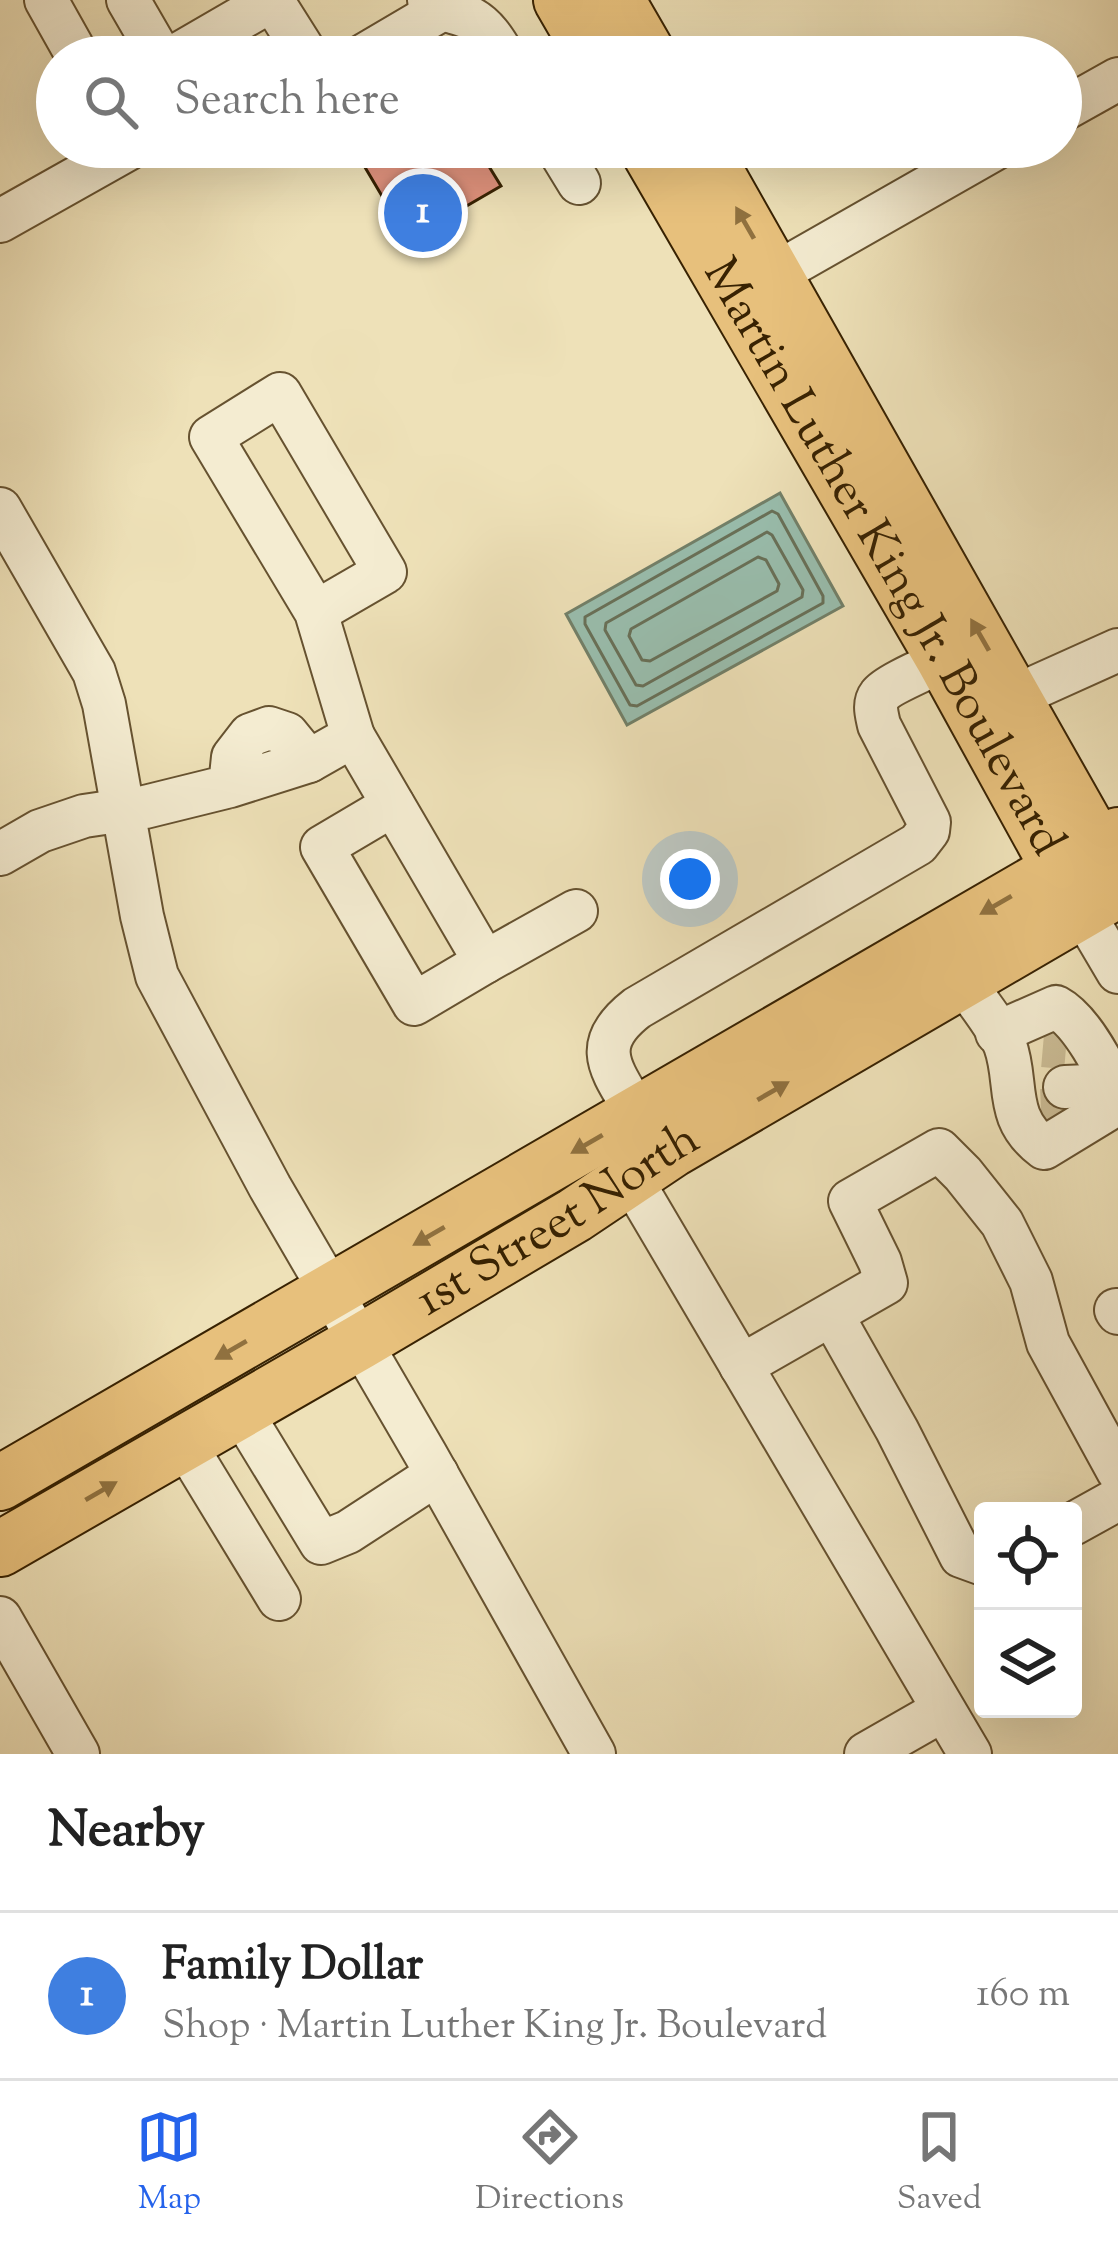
<!DOCTYPE html>
<html lang="en">
<head>
<meta charset="utf-8">
<style>
	:root { --surface:#fff; --page:#f2f2f2; --text:#222; --muted:#767676; --line:#e0e0e0; --accent:#2563eb }
	body { margin:0; font-family:"Sorts Mill Goudy",serif; background:var(--page); color:var(--text) }
	.controls { position:absolute; right:36px; bottom:36px; display:grid; overflow:hidden; border-radius:12px; box-shadow:0 12px 48px #0002 }
	.controls button { width:108px; height:108px; display:grid; place-items:center; padding:0; border:0; border-bottom:3px solid var(--line); background:var(--surface); color:var(--text); font:60px sans-serif }
	.you { position:absolute; left:690px; top:879px; width:42px; height:42px; margin:-30px; border:9px solid #fff; border-radius:50%; background:#1a73e8; box-shadow:0 0 0 18px #1a73e833 }
	.badge { display:grid; place-items:center; width:78px; height:78px; border-radius:50%; background:var(--accent); color:#fff; font-size:39px; font-weight:700 }
	.pin { position:absolute; translate:-50% -50%; border:6px solid #fff; box-shadow:0 3px 12px #0006 }
	.list { margin:0; padding:0; list-style:none }
	h2 { display:flex; justify-content:space-between; align-items:center; height:156px; margin:0; padding:0 48px; font-size:51px }
	h2 small { font-size:39px; font-weight:400; color:var(--muted) }
	.list li { display:grid; grid-template-columns:78px 1fr auto; gap:36px; align-items:center; box-sizing:border-box; height:168px; padding:0 48px; border-top:3px solid var(--line) }
	.list b { display:block; font-size:45px; white-space:nowrap }
	.list p { margin:0; font-size:39px; white-space:nowrap; color:var(--muted) }
	.list em { font-size:39px; font-style:normal; color:var(--muted) }
	.icon { flex:none; width:66px; height:66px; fill:none; stroke:currentColor; stroke-width:2; stroke-linecap:round; stroke-linejoin:round }
	.map { position:relative; flex:none; width:1118px; height:1754px; overflow:hidden }
	.search { position:absolute; background:var(--surface); box-shadow:0 12px 48px #0002; left:36px; right:36px; top:36px; height:132px; display:flex; align-items:center; gap:30px; box-sizing:border-box; padding:0 42px; border-radius:66px; color:var(--muted); font-size:45px }
	.sheet { height:324px; background:var(--surface) }
	nav { display:flex; justify-content:space-around; align-items:center; box-sizing:border-box; height:168px; border-top:3px solid var(--line); background:var(--surface); font-size:33px; color:var(--muted) }
	nav a { display:grid; justify-items:center; gap:6px }
	nav .on { color:var(--accent) }
	.map>svg:first-child { display:block }
	.water { fill:#99beae; stroke:#728069; stroke-width:3 }
	.lines { fill:none; stroke-linecap:round; stroke-linejoin:round }
	.shore { stroke:#687058; stroke-width:3 }
	.building { fill:#e0927d; stroke:#382202; stroke-width:3 }
	.minor-tunnel { stroke:#cabb94; stroke-width:42; stroke-dasharray:42 21; stroke-linecap:butt }
	.minor-casing { stroke:#665230; stroke-width:46 }
	.major-casing { stroke:#382202; stroke-width:58 }
	.minor { stroke:#f4ecd1; stroke-width:42 }
	.major { stroke:#e7c07c; stroke-width:54 }
	.oneway { fill:#90713f }
	.labels { text-anchor:middle; dominant-baseline:central; stroke-width:9; stroke-linejoin:round; paint-order:stroke }
	.street-label { font-size:48px; fill:#382202; stroke:#f4ecd1 }
</style>
</head>
<body>
<div class="map">
<svg width="1118" height="1754" viewBox="0 0 1118 1754">
	<rect width="100%" height="100%" fill="#eee1b8"/>
	<filter id="stains"><feTurbulence type="fractalNoise" baseFrequency=".00167" numOctaves="4"/><feColorMatrix values="0 0 0 0 .2 0 0 0 0 .09 0 0 0 0 .02 0 0 0 .5 -.17"/></filter>
	<radialGradient id="worn" r=".72"><stop offset=".6" stop-color="#630" stop-opacity="0"/><stop offset="1" stop-color="#630" stop-opacity=".3"/></radialGradient>
	<path class="water" d="M780 493 843 606 627 725 566 614Z"/>
	<g class="lines">
		<g class="shore">
			<path d="M772 511 778 514 823 596V603L637 706 630 705 585 624V617Z"/>
			<path d="M767 532 772 535 803 590 802 597 643 686 636 685 605 630 606 623Z"/>
			<path d="M758 557 766 560 779 584 777 591 650 661 642 660 629 636 631 629Z"/>
		</g>
	</g>
	<path class="building" d="M353 147H477L501 186 408 240Z"/>
	<g class="lines">
		<g class="minor-tunnel">
			<path d="M1043 1046 1066 1048"/>
			<path d="M1041 1110 1066 1109"/>
		</g>
		<g class="minor-casing">
			<g id="minor">
				<path d="M46 0 78 57"/>
				<path d="M128 0 161 57"/>
				<path d="M272 0 308 57"/>
				<path d="M429 0C441 11 453 11 468 17 485 25 495 41 504 57"/>
				<path d="M174 57 272 0"/>
				<path d="M361 57 441 10"/>
				<path d="M1061 111 1118 79"/>
				<path d="M557 147 579 183"/>
				<path d="M0 221 128 149 127 147"/>
				<path d="M775 274 998 147"/>
				<path d="M0 509 94 672 104 704 142 916 157 976 270 1187 426 1455 594 1754"/>
				<path d="M1016 699 1038 686 1118 650"/>
				<path d="M353 736 485 962 576 911"/>
				<path d="M309 761 353 736 316 612 211 437 280 394 385 572 316 612"/>
				<path d="M393 805 322 847 414 1004 485 962"/>
				<path d="M0 854 40 831 84 816 145 807 230 786 233 757 250 735 269 728 287 734 309 761 230 786"/>
				<path d="M1082 911 1118 972"/>
				<path d="M963 981C975 999 997 1025 1005 1045 1019 1083 1003 1117 1044 1148L1118 1103"/>
				<path d="M997 1033 1056 1007C1082 1021 1106 1069 1118 1097"/>
				<path d="M1065 1087 1113 1085"/>
				<path d="M638 1115C612 1070 588 1046 637 1008L918 844 928 831 929 822 879 725C877 715 873 704 880 695 887 685 930 667 944 660"/>
				<path d="M631 1179 970 1754"/>
				<path d="M1116 1310 1118 1313"/>
				<path d="M832 1315 897 1430 961 1556 983 1564"/>
				<path d="M741 1366 886 1283 880 1262 850 1201 939 1150 963 1174 1002 1223 1031 1281 1048 1343 1118 1471"/>
				<path d="M240 1410 321 1543 348 1532 437 1474"/>
				<path d="M184 1443 279 1599"/>
				<path d="M1073 1524 1118 1499"/>
				<path d="M0 1618 78 1754"/>
				<path d="M866 1754 943 1710"/>
			</g>
		</g>
		<g class="major-casing">
			<g id="major">
				<path d="M561 0 594 57"/>
				<path d="M617 0 650 57"/>
				<path id="s1" d="M646 147 944 660 1075 898"/>
				<path d="M702 147 1098 847"/>
				<path d="M0 1483 1118 835"/>
				<path id="s2" d="M0 1549 360 1342 575 1215 672 1150 1118 890"/>
			</g>
		</g>
		<use href="#minor" class="minor"/>
		<use href="#major" class="major"/>
	</g>
	<defs><path id="oneway-solid" d="M-6-.8H1V-3.2L6.5 0L1 3.2V.8H-6Z" transform="scale(3)"/></defs>
	<g class="oneway">
		<use href="#oneway-solid" transform="translate(745 223) rotate(-120)"/>
		<use href="#oneway-solid" transform="translate(980 635) rotate(-120)"/>
		<use href="#oneway-solid" transform="translate(996 905) rotate(150)"/>
		<use href="#oneway-solid" transform="translate(773 1091) rotate(-30)"/>
		<use href="#oneway-solid" transform="translate(587 1144) rotate(150)"/>
		<use href="#oneway-solid" transform="translate(429 1236) rotate(150)"/>
		<use href="#oneway-solid" transform="translate(231 1350) rotate(150)"/>
		<use href="#oneway-solid" transform="translate(101 1491) rotate(-30)"/>
	</g>
	<g class="labels">
		<g class="street-label">
			<text stroke="none"><textPath href="#s1" startOffset="474">Martin Luther King Jr. Boulevard</textPath></text>
			<text stroke="none"><textPath href="#s2" startOffset="648">1st Street North</textPath></text>
		</g>
	</g>
	<rect width="100%" height="100%" filter="url(#stains)"/>
	<rect width="100%" height="100%" fill="url(#worn)"/>
</svg>
<div class="controls">
<button><svg class="icon" aria-label="locate" viewBox="0 0 24 24"><circle cx="12" cy="12" r="6"/><path d="M12 2v4M12 18v4M2 12h4M18 12h4"/></svg></button>
<button><svg class="icon" aria-label="layers" viewBox="0 0 24 24"><path d="M12 4l9 5-9 5-9-5zM3 14l9 5 9-5"/></svg></button>
</div>
<div class="you"></div>
<div class="pin badge" style="left:423px;top:213px;background:#3f7fe0">1</div>
<div class="search"><svg class="icon" aria-label="search" viewBox="0 0 24 24"><circle cx="10" cy="10" r="6"/><path d="M15 15l6 6"/></svg>Search here</div>
</div>
<section class="sheet">
<h2>Nearby<small></small></h2>
<ul class="list">
<li><span class="badge" style="background:#3f7fe0">1</span><div><b>Family Dollar</b><p>Shop · Martin Luther King Jr. Boulevard</p></div><em>160 m</em></li>
</ul>
</section>
<nav>
<a class="on"><svg class="icon" aria-label="map" viewBox="0 0 24 24"><path d="M3 6l6-2 6 2 6-2v14l-6 2-6-2-6 2zM9 4v14M15 6v14"/></svg>Map</a>
<a><svg class="icon" aria-label="directions" viewBox="0 0 24 24"><path d="M12 3l9 9-9 9-9-9zM9 14v-3h6M13 9l2 2-2 2"/></svg>Directions</a>
<a><svg class="icon" aria-label="saved" viewBox="0 0 24 24"><path d="M7 4h10v16l-5-4-5 4z"/></svg>Saved</a>
</nav>
</body>
</html>
